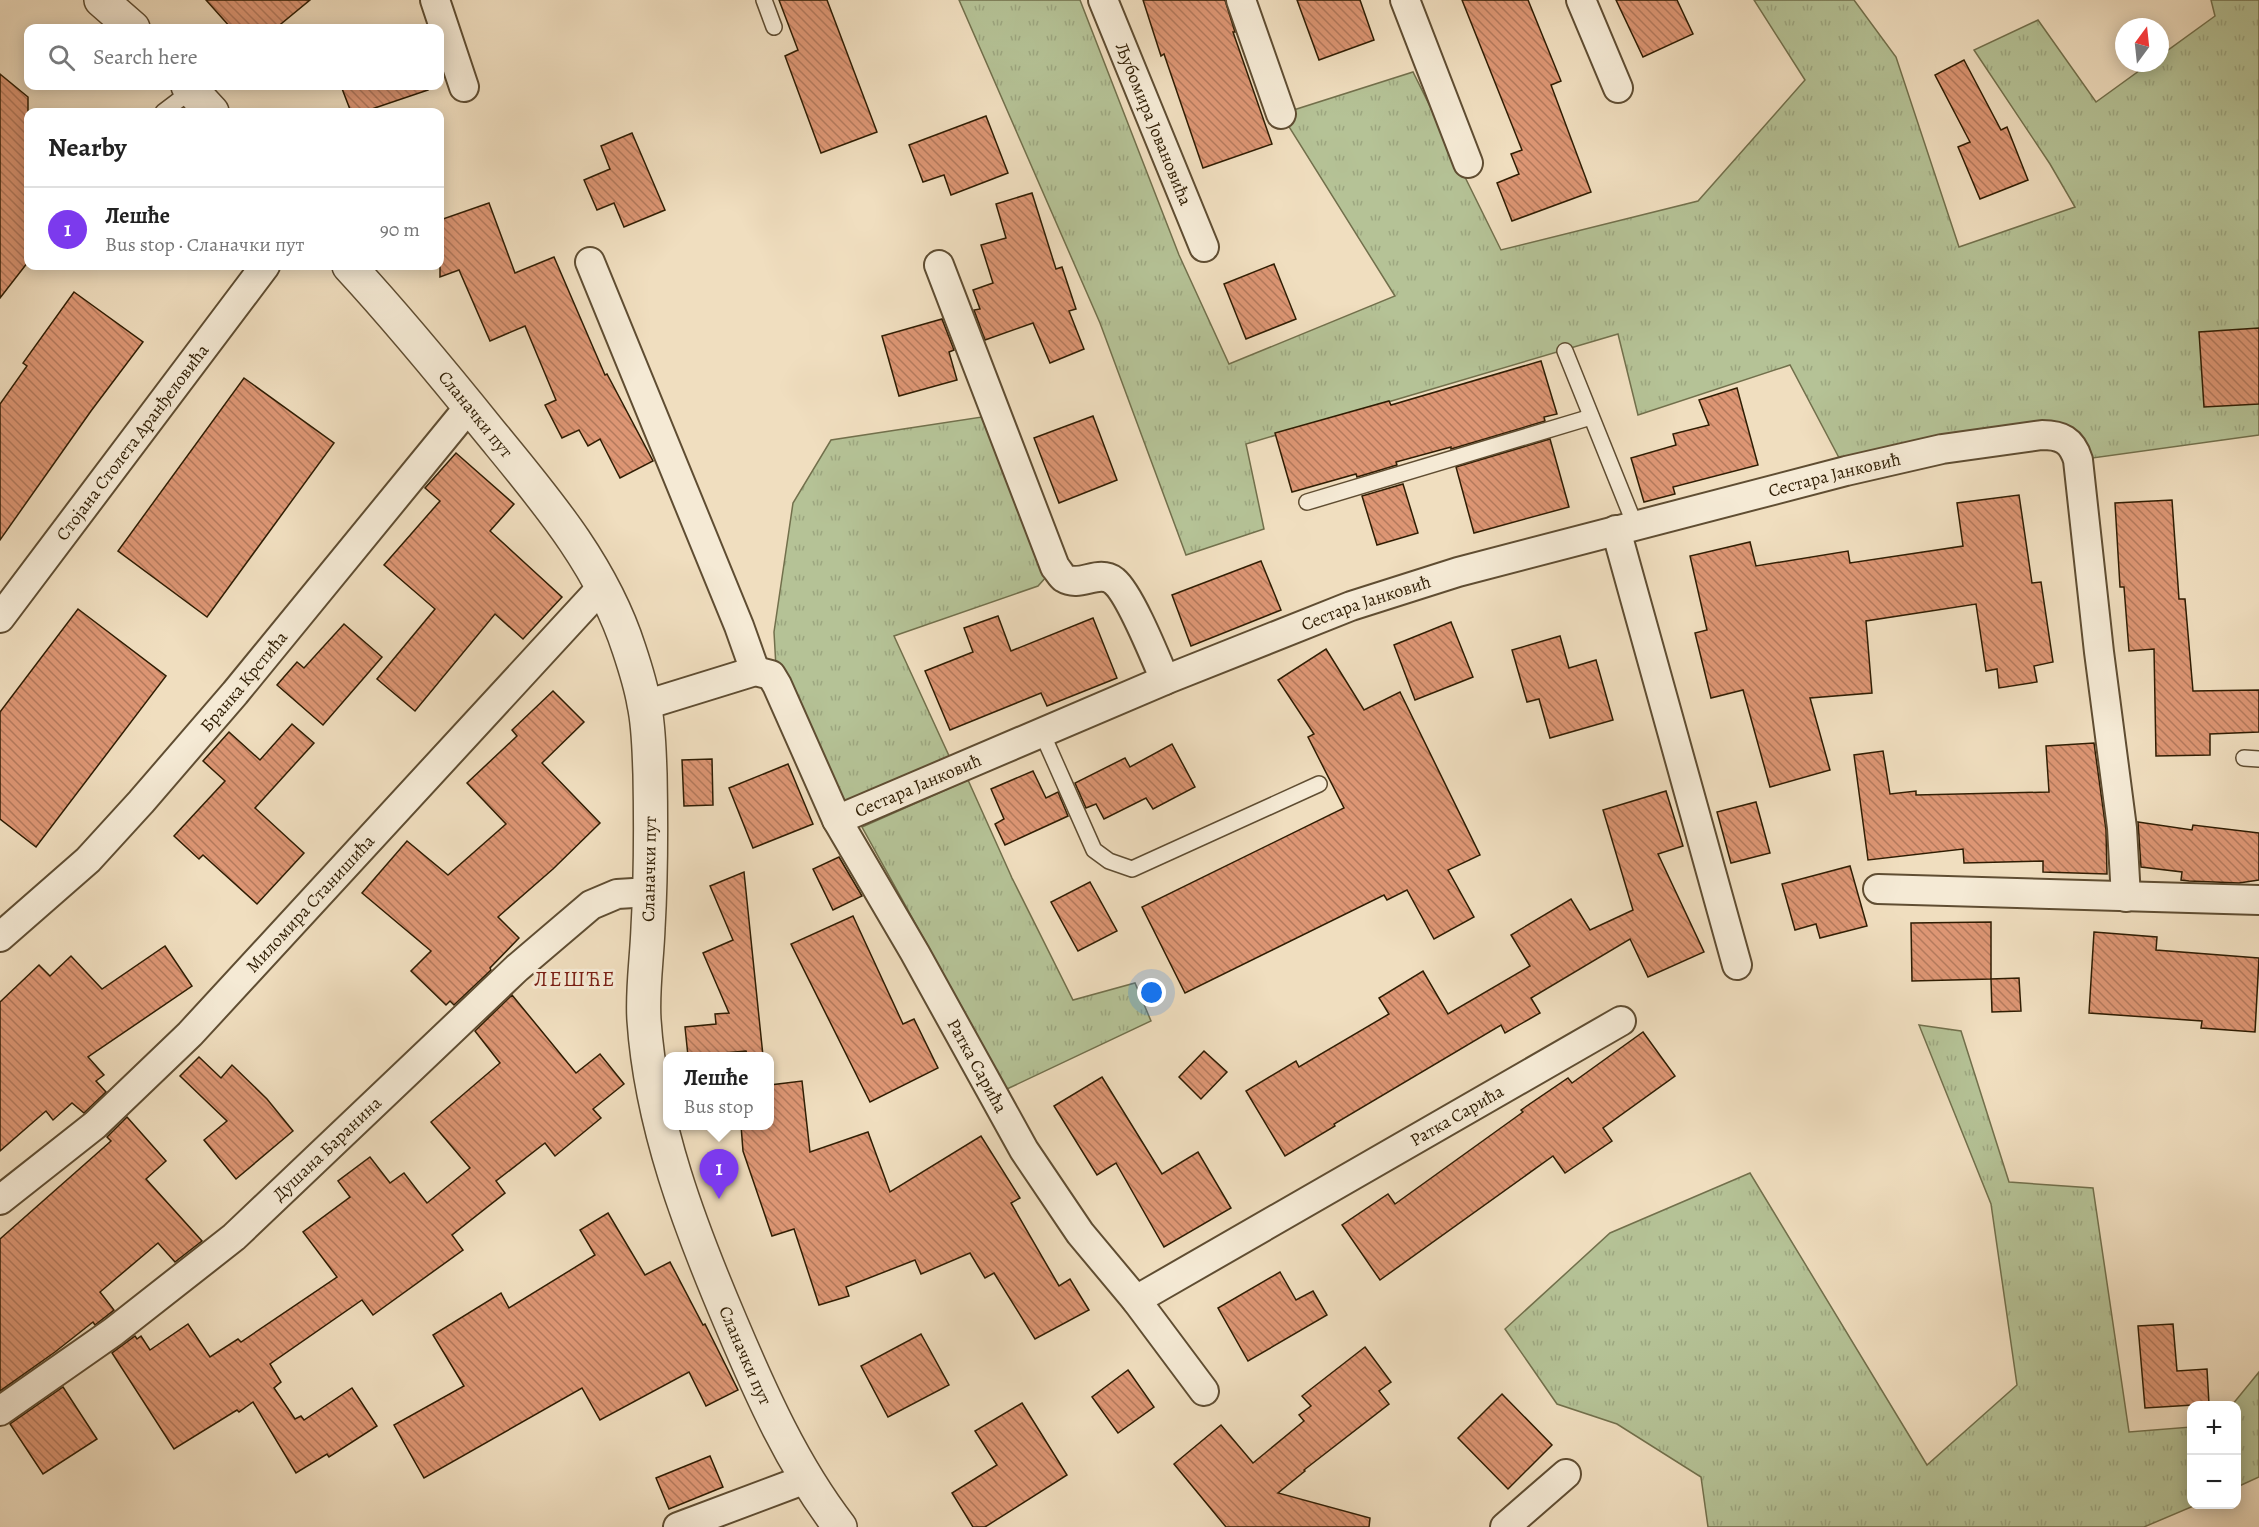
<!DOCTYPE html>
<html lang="en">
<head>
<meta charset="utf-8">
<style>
	:root { --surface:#fff; --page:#f2f2f2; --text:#222; --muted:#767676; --line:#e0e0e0; --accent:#7c3aed }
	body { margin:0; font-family:Alegreya,serif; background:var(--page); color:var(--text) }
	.controls { position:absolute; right:18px; bottom:18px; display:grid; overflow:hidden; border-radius:12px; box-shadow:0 3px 15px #0003 }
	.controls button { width:54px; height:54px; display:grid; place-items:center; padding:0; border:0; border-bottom:2px solid var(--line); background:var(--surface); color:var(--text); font:30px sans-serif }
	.compass { position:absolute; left:2115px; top:18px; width:54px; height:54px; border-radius:50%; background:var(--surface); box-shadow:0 3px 15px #0003; rotate:15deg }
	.you { position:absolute; left:1152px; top:993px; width:21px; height:21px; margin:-15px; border:4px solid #fff; border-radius:50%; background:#1a73e8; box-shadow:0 0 0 9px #1a73e833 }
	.badge { display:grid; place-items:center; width:39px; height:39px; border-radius:50%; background:var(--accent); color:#fff; font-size:20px; font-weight:700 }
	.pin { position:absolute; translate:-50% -50px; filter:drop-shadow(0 2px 3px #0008) }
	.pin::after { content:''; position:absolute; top:32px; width:21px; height:18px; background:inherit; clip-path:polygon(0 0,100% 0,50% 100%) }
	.popup { position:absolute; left:663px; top:1052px; width:111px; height:78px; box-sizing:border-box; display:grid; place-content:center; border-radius:12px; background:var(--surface); filter:drop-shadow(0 2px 4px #0005); font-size:20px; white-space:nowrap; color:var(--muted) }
	.popup b { font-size:22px; color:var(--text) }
	.popup::after { content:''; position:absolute; left:50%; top:100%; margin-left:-12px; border:12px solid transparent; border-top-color:var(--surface) }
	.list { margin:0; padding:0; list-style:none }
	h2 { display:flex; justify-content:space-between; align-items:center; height:78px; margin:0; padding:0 24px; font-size:26px }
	h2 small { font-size:20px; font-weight:400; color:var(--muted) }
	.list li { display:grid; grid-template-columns:39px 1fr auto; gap:18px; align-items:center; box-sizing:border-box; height:84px; padding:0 24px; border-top:2px solid var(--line) }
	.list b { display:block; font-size:22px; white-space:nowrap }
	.list p { margin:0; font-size:20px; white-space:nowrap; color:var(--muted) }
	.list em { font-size:20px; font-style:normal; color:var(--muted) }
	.icon { flex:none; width:33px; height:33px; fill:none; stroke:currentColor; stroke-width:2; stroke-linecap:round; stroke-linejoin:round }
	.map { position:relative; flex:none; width:2259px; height:1527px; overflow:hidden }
	.search { position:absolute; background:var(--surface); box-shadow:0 3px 15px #0003; left:24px; top:24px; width:420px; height:66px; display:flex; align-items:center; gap:15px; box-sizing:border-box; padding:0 21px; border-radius:12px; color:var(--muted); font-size:22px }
	.panel { position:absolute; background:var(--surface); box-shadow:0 3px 15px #0003; left:24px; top:108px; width:420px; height:162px; border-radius:12px }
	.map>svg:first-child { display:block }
	.grass { fill:url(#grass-tufts); stroke:#72704c; stroke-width:1.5 }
	.building { fill:url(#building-back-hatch); stroke:#2f1d03; stroke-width:1.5 }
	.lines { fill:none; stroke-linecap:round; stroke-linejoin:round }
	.service-casing { stroke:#5f4d32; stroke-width:18 }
	.minor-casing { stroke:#5f4d32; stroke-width:32 }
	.tertiary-casing { stroke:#5f4d32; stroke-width:36 }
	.service { stroke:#f5ead5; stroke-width:15 }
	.minor { stroke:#f5ead5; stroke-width:28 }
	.tertiary { stroke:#f5ead5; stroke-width:33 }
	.labels { text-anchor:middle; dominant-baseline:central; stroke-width:6; stroke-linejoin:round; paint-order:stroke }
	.street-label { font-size:18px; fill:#2f1d03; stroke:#f5ead5 }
	.quarter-label { font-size:21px; letter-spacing:1.5px; fill:#7a1f14; stroke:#f5ead5 }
</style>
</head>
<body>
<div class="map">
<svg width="2259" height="1527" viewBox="0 0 2259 1527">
	<defs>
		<pattern id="grass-tufts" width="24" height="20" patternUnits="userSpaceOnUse" patternTransform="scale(1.5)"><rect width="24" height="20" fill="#b5c296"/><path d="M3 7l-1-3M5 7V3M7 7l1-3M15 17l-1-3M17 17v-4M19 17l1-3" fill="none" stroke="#9ca680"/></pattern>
		<pattern id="building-back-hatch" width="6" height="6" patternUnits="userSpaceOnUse" patternTransform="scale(1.5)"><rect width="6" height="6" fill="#dd9674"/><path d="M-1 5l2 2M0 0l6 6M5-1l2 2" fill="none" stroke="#b47a5d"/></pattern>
	</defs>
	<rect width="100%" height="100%" fill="#f0debf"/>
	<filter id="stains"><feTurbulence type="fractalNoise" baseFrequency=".00333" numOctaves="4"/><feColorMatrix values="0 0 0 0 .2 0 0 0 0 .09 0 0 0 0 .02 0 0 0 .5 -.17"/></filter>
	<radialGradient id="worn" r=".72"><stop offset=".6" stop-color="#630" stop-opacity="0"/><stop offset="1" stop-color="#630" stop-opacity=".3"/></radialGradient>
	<g class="grass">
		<path d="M959 0H1080L1179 255 1229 364 1395 296 1281 114 1413 72 1501 250 1698 201 1805 80 1754 0H1854L1896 57 1959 247 2075 207 2050 164 1974 50 2038 20 2096 102 2150 63H2160V56L2215 16 2211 0H2259V435L2078 460 2068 441 1846 471 1790 365 1638 415 1618 334 1246 444 1264 529 1186 555 1100 323Z"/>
		<path d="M995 415 1055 567 1038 586 894 636 956 771 837 820 777 685 774 632 793 503 831 440Z"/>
		<path d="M968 780 1012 878 1073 1000 1135 983 1151 1021 1007 1089 862 827Z"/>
		<path d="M1919 1025 1961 1031 2009 1182 2093 1188 2129 1432 2191 1427 2192 1504 2196 1505 2144 1527H1708L1701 1477 1617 1424 1557 1404 1505 1329 1610 1233 1750 1173 1927 1465 2017 1385 1991 1204Z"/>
		<path d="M2259 1372V1477L2237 1487 2236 1406 2232 1405Z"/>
	</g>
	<g class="building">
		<path d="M206 0H310L276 28H231Z"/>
		<path d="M779 0H827L877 132 821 153 785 56 798 50Z"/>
		<path d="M1143 0H1225L1235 32H1233L1272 144 1203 168 1164 54 1161 56Z"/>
		<path d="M1297 0H1360L1374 40 1319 60Z"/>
		<path d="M1462 0H1528L1561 81 1551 85 1591 192 1512 221 1497 183 1519 174 1511 154 1522 150Z"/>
		<path d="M1616 0H1677L1693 34 1643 57Z"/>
		<path d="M1964 60 2001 130 2007 127 2028 180 1980 199 1958 147 1970 142 1935 75Z"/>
		<path d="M0 74 28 97V262L0 298Z"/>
		<path d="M341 86H427L428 90 363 112H351Z"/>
		<path d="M986 116 1008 173 951 195 944 175 923 182 909 145Z"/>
		<path d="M632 133 665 210 624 227 614 203 597 210 584 180 610 169 601 146Z"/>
		<path d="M1032 193 1056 269 1062 267 1076 309 1069 311 1084 349 1050 363 1033 323 985 340 974 310 980 309 973 290 993 283 981 245 1006 238 996 204Z"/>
		<path d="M489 203 515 273 554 257 605 375 607 374 653 461 620 478 600 439 588 446 579 430 562 438 545 405 556 400 525 326 490 341 459 270 440 277V220Z"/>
		<path d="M1274 264 1296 319 1246 339 1224 284Z"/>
		<path d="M74 292 143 342 91 411 0 540V404L27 366 23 363Z"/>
		<path d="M942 319 954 350 949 352 957 380 899 396 882 336Z"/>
		<path d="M2259 328V404L2204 407 2199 332Z"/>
		<path d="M1541 361 1557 414 1544 417 1545 421 1451 449V447L1396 462 1397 465 1357 477 1356 474 1292 492 1275 433 1389 401 1391 405Z"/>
		<path d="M244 378 334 443 207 617 118 551Z"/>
		<path d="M1737 388 1758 465 1673 487 1675 494 1644 502 1631 458 1676 445 1673 434 1709 425 1699 400Z"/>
		<path d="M1093 416 1117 480 1059 503 1034 438Z"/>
		<path d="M1550 439 1569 507 1474 533 1456 467Z"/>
		<path d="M456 453 514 504 490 531 562 597 523 639 495 614 415 711 377 679 435 609 384 565 440 501 425 488Z"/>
		<path d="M1403 484 1418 533 1377 545 1362 496Z"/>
		<path d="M2019 495 2032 583 2041 582 2053 662 2034 666 2037 682 1999 688 1997 669 1986 671 1976 604 1866 621 1872 693 1810 698 1830 770 1770 787 1743 690 1711 698 1695 633 1707 630 1690 556 1750 542 1756 566 1848 551 1850 563 1963 546 1957 503Z"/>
		<path d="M2172 500 2179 599H2185L2193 691 2259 690V732L2210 734V755L2156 756 2154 649 2129 651 2124 587H2120L2115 503Z"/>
		<path d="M1261 561 1281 610 1191 646 1172 595Z"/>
		<path d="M78 609 166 676 36 847 0 819V712Z"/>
		<path d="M998 616 1011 651 1093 618 1117 678 1047 706 1041 693 950 730 925 671 973 652 964 628Z"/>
		<path d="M1451 622 1473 677 1415 700 1394 645Z"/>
		<path d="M344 624 382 657 323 725 277 685 297 662 304 668Z"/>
		<path d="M1560 636 1569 668 1596 660 1613 720 1550 738 1539 699 1527 702 1512 650Z"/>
		<path d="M1326 649 1364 710 1400 692 1480 855 1448 870 1474 917 1434 939 1407 890 1387 900 1384 895 1185 993 1142 907 1344 808 1308 737 1314 734 1278 680Z"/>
		<path d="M553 691 584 722 542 763 600 823 553 869 498 917 519 938 490 968 491 970 454 1005 450 1001 446 1005 411 971 431 951 362 893 407 841 448 875 506 824 467 783 517 736 512 730Z"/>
		<path d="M292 724 314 743 255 808 304 853 257 904 203 855 199 859 174 836 225 781 203 761 229 732 260 760Z"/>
		<path d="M2094 743 2106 830 2107 874 2043 872V861L1964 863 1963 849 1868 860 1854 755 1883 751 1890 794 1916 791V795L2049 792 2046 746Z"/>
		<path d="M1172 744 1195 787 1153 809 1146 798 1104 819 1096 804 1086 808 1075 783 1125 758 1130 767Z"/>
		<path d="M712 759 713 805 684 806 682 760Z"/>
		<path d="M788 764 813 824 753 848 729 788Z"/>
		<path d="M1033 771 1046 798 1058 792 1068 816 1005 845 995 824 1004 819 991 789Z"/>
		<path d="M1666 791 1683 846 1658 854 1704 952 1648 977 1630 939 1531 998 1540 1013 1505 1033 1501 1025 1334 1124 1335 1126 1285 1156 1246 1091 1296 1061 1299 1067 1389 1014 1379 998 1423 971 1448 1014 1530 966 1511 935 1571 899 1590 930 1633 910 1603 810Z"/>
		<path d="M1756 802 1770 853 1731 863 1717 812Z"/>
		<path d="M2138 822 2192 830 2193 825 2259 833V880L2239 883 2189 881 2181 880 2182 872 2141 867Z"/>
		<path d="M839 857 862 896 833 910 813 869Z"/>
		<path d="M1850 866 1867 926 1820 938 1816 924 1795 930 1782 884Z"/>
		<path d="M744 872 763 1056H748L746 1051 688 1056 685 1027 716 1024 715 1014 729 1013 703 953 733 940 710 886Z"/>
		<path d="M1090 882 1117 931 1078 951 1051 902Z"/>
		<path d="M853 916 903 1024 914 1019 938 1068 870 1102 791 944Z"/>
		<path d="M1991 922V979L1912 981 1911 923Z"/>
		<path d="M2094 932 2157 937 2156 950 2259 958 2255 1032 2201 1028 2202 1021 2089 1013Z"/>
		<path d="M165 946 192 986 88 1057 104 1075 96 1081 106 1092 84 1113 72 1103 53 1120 46 1111 0 1151V1002L39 965 50 976 71 956 102 989Z"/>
		<path d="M2019 978 2021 1011 1992 1012 1991 979Z"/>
		<path d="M512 995 576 1073 600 1054 624 1084 593 1109 601 1118 555 1156 545 1143 496 1181 505 1193 452 1235 463 1250 373 1315 362 1300 270 1364 281 1382 274 1388 295 1419 301 1416 304 1420 352 1388 377 1426 329 1457 327 1454 296 1473 253 1402 239 1412 237 1410 174 1449 112 1353 135 1336 137 1339 141 1336 150 1350 188 1324 210 1357 238 1339 241 1342 337 1277 303 1232 350 1197 338 1181 370 1157 390 1183 404 1173 427 1203 470 1168 431 1122 500 1063 475 1031Z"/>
		<path d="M1643 1032 1675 1076 1603 1128 1612 1141 1565 1173 1553 1156 1380 1280 1342 1225 1388 1194 1395 1204 1523 1112 1521 1110 1568 1078 1572 1083Z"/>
		<path d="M1204 1051 1227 1072 1201 1099 1179 1077Z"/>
		<path d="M199 1057 221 1078 232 1065 267 1099 293 1131 236 1179 204 1140 227 1121 180 1076Z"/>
		<path d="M1102 1077 1162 1174 1198 1152 1231 1208 1164 1247 1116 1163 1097 1175 1054 1106Z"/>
		<path d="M802 1081 810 1152 868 1132 890 1192 981 1136 1020 1198 1011 1203 1059 1286 1070 1279 1089 1310 1035 1339 994 1273 985 1278 970 1253 921 1274 915 1260 846 1287 849 1296 819 1305 794 1229 772 1236 743 1151 741 1125H770V1085Z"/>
		<path d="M127 1117 166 1161 146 1179 202 1241 175 1262 158 1243 100 1292 114 1310 95 1325 93 1322 55 1352 0 1391V1239L111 1141 107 1137Z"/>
		<path d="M608 1213 645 1275 670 1262 703 1325 705 1324 738 1390 706 1406 689 1372 600 1420 582 1388 424 1478 394 1425 464 1386 433 1335 501 1293 509 1308 595 1255 580 1230Z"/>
		<path d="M1280 1272 1296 1300 1313 1291 1327 1315 1248 1361 1218 1308Z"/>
		<path d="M2173 1324 2177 1371 2207 1369 2209 1404 2145 1408 2138 1326Z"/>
		<path d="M921 1334 949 1385 888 1417 861 1366Z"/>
		<path d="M1365 1347 1391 1382 1379 1391 1389 1404 1304 1470 1305 1471 1278 1493 1370 1518 1369 1527H1226L1174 1464 1221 1425 1253 1463 1304 1421 1299 1415 1311 1406 1302 1396Z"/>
		<path d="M1128 1370 1154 1407 1118 1433 1092 1397Z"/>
		<path d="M63 1387 97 1439 43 1474 10 1424Z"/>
		<path d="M1502 1394 1552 1445 1508 1489 1458 1438Z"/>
		<path d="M1022 1403 1067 1475 985 1527H973L952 1493 997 1465 975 1431Z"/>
		<path d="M710 1456 723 1487 669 1509 656 1478Z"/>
	</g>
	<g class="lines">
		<g class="service-casing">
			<g id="service">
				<path d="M764 0 774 27"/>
				<path d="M163 112 192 90"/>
				<path d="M1565 351 1635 525"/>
				<path d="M1307 502 1591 417"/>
				<path d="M1042 733 1094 850 1109 861 1132 869 1319 784"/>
				<path d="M2244 758 2259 759"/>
			</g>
		</g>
		<g class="minor-casing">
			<g id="minor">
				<path d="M435 0 464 87"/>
				<path id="s1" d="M1103 0 1204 247"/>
				<path d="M1241 0 1281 114"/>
				<path d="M1405 0 1468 163"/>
				<path d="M1581 0 1618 88"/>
				<path d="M590 262 739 626 755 671"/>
				<path d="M939 265 1055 567C1058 570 1061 576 1064 578 1080 588 1098 569 1114 581 1130 594 1156 659 1165 680"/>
				<path d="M1616 530 1737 965"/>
				<path id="s2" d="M0 618 265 266"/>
				<path id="s3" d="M645 705 755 671 771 675 777 685 837 820 915 953 1024 1150 1080 1233 1136 1300 1204 1391"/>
				<path id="s4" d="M837 820 1165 680 1351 606 1458 572 1846 471 1942 449 2042 435C2061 435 2072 440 2078 460L2099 652 2122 828 2126 897"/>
				<path d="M1878 889 2259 900"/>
				<path id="s5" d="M0 937 88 860 141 802 235 693 469 407"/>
				<path id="s6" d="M0 1200 95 1125 190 1034 602 587"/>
				<path id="s7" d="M1136 1300 1621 1021"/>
				<path id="s8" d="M0 1411 113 1332 234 1237 517 968 591 905 617 894 650 892"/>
				<path d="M678 1527 806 1479"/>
				<path d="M1505 1527 1566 1474"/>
			</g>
		</g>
		<g class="tertiary-casing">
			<g id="tertiary">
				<path d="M101 0 133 28"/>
				<path d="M188 86 212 112"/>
				<path id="s9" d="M349 266C398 319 444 375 490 432 545 499 602 565 629 649 635 667 641 686 644 704 649 726 649 751 650 774 651 825 651 877 648 928 647 958 642 990 644 1020 651 1125 690 1227 731 1323 761 1394 793 1466 840 1527"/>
			</g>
		</g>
		<use href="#service" class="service"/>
		<use href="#minor" class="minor"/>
		<use href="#tertiary" class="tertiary"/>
	</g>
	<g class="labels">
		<g class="street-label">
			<text stroke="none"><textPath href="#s1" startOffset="134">Љубомира Јовановића</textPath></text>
			<text stroke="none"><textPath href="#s9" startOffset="195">Сланачки пут</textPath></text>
			<text stroke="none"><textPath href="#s2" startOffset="220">Стојана Столета Аранђеловића</textPath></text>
			<text stroke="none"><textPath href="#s4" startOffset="1058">Сестара Јанковић</textPath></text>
			<text stroke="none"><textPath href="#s4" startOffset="572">Сестара Јанковић</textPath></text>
			<text stroke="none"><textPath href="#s5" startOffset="354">Бранка Крстића</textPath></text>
			<text stroke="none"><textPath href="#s4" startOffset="88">Сестара Јанковић</textPath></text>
			<text transform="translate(649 869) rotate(-89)">Сланачки пут</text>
			<text stroke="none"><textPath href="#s6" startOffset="430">Миломира Станишића</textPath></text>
			<text stroke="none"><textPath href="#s3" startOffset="574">Ратка Сарића</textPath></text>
			<text stroke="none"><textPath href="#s7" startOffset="370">Ратка Сарића</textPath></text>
			<text stroke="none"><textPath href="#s8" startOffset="420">Душана Баранина</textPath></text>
			<text stroke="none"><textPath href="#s9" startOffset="1203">Сланачки пут</textPath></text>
		</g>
		<g class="quarter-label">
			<text x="575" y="979">ЛЕШЋЕ</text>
		</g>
	</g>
	<rect width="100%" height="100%" filter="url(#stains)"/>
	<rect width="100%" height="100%" fill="url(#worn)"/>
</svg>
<div class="controls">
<button>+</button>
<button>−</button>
</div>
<svg class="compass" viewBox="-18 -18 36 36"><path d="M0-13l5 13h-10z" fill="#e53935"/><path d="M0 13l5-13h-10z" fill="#767676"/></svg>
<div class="you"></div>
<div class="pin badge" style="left:719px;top:1199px">1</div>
<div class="popup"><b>Лешће</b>Bus stop</div>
<div class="search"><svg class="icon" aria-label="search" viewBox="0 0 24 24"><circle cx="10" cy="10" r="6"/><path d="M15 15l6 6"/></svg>Search here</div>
<section class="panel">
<h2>Nearby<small></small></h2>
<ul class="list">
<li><span class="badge">1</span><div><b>Лешће</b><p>Bus stop · Сланачки пут</p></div><em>90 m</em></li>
</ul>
</section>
</div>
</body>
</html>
